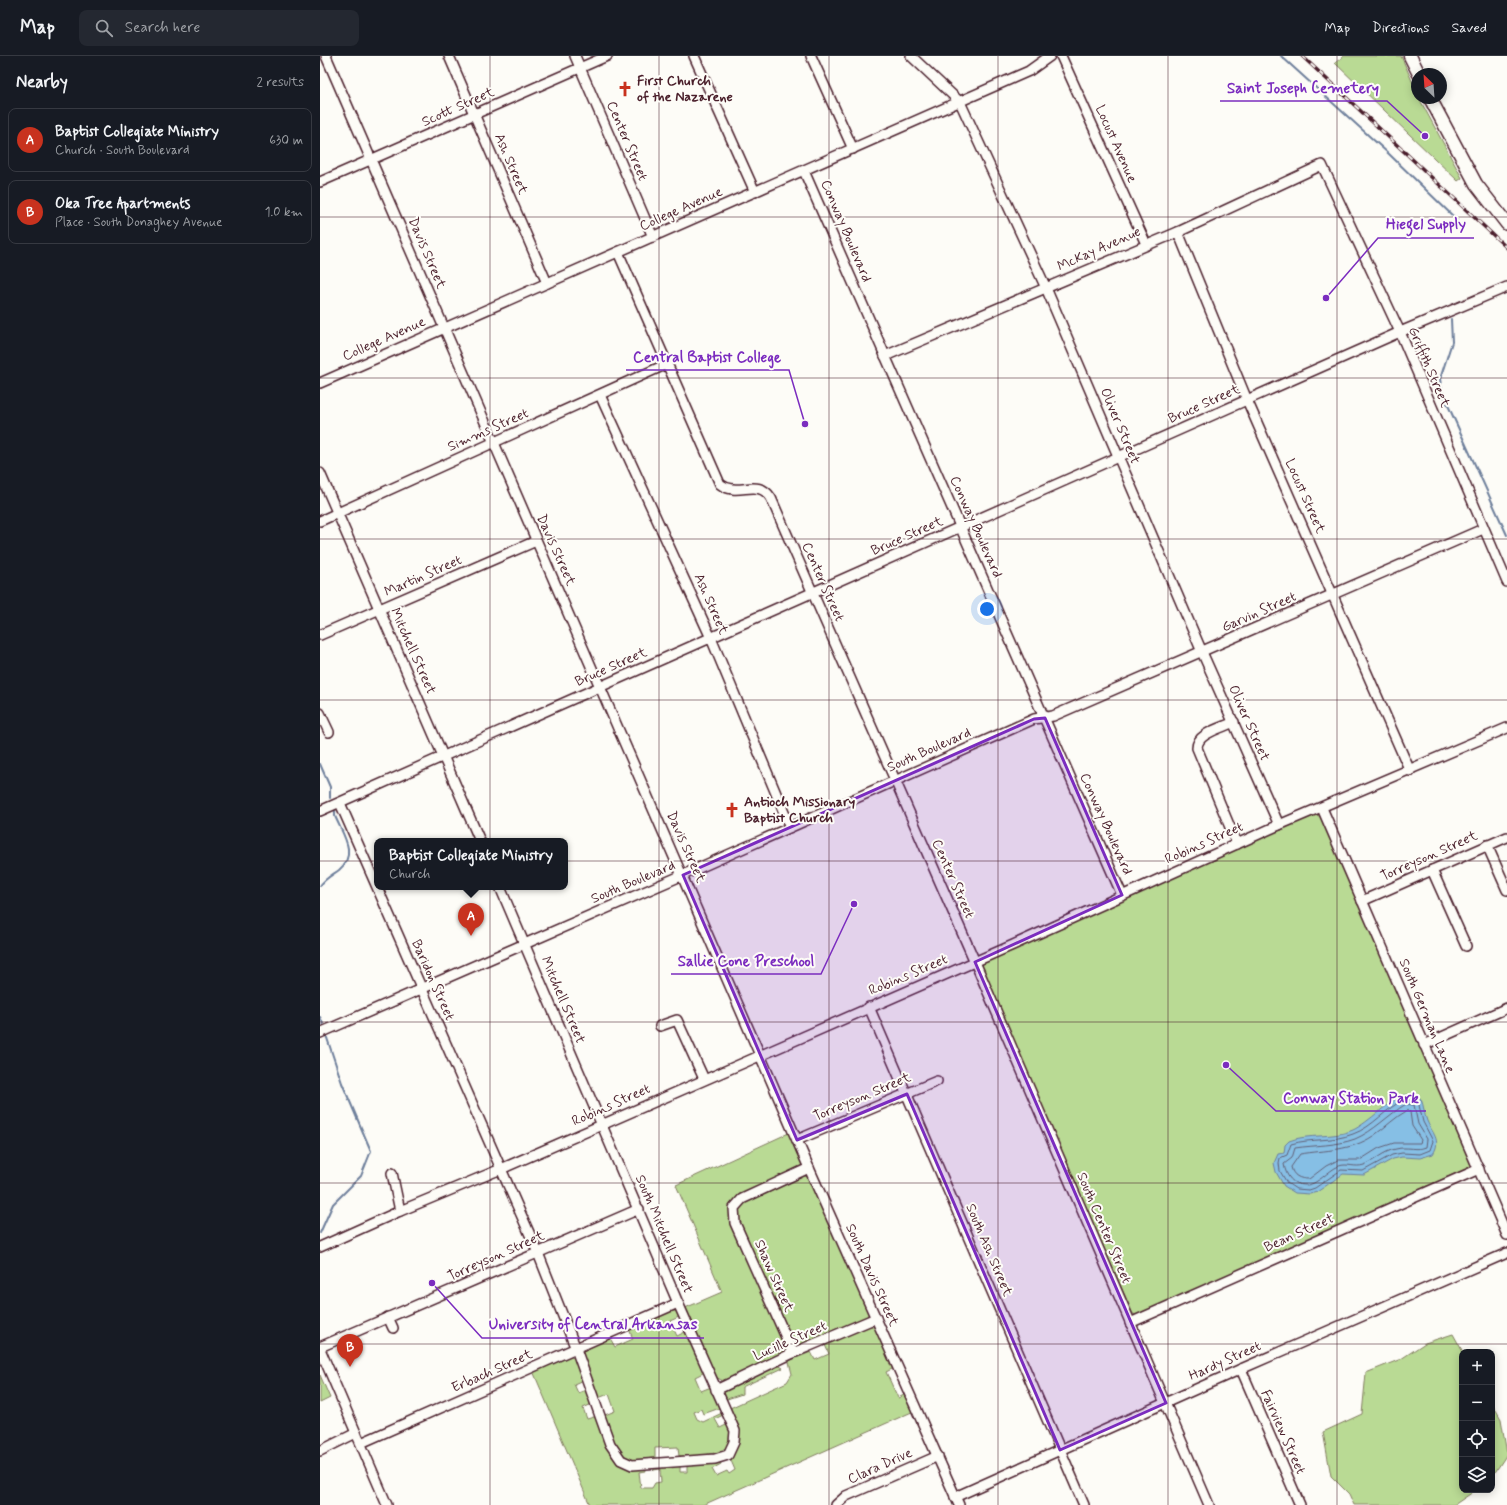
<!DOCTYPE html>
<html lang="en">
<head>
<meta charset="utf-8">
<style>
	:root { --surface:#171b24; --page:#242831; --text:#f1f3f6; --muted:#9ea1a6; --line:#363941; --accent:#c8321e }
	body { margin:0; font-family:Mynerve,sans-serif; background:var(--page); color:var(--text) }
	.controls { position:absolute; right:12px; bottom:12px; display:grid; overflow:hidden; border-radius:8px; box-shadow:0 2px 10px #0003 }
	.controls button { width:36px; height:36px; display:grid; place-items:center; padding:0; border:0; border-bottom:1px solid var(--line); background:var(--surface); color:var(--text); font:20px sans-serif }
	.compass { position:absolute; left:1091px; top:12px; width:36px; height:36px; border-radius:50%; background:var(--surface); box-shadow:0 2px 10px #0003; rotate:335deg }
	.you { position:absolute; left:667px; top:553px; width:14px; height:14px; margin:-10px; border:3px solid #fff; border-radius:50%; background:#1a73e8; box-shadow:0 0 0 6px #1a73e833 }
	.badge { display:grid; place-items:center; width:26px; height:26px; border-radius:50%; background:var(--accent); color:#fff; font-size:13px; font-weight:700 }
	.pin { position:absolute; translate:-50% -33px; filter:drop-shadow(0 1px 2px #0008) }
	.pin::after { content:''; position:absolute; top:21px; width:14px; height:12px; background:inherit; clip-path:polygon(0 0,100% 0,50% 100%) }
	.popup { position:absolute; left:54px; top:782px; width:194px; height:52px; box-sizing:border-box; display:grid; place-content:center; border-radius:8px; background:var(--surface); filter:drop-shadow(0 1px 3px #0005); font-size:13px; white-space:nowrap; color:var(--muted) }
	.popup b { font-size:15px; color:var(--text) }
	.popup::after { content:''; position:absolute; left:50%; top:100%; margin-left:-8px; border:8px solid transparent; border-top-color:var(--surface) }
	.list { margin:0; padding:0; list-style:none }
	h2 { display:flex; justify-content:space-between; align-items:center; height:52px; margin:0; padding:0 16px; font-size:17px }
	h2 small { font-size:13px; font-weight:400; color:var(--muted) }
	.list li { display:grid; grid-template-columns:26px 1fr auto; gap:12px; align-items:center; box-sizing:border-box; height:64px; margin:0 8px 8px; padding:0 8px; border:1px solid var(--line); border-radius:8px }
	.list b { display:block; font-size:15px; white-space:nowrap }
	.list p { margin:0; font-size:13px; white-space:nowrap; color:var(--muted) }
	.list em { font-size:13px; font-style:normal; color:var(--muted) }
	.icon { flex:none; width:22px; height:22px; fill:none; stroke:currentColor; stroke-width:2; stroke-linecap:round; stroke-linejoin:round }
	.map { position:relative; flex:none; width:1187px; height:1449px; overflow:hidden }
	header { display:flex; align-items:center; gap:24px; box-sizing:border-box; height:56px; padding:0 20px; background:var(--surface); border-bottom:1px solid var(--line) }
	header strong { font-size:19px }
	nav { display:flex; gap:22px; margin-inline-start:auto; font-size:14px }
	.search { width:280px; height:36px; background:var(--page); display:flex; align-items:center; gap:10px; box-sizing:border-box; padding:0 14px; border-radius:8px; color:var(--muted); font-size:15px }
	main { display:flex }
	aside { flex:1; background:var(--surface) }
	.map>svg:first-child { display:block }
	.green { fill:#b9da94; stroke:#827c60 }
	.water { fill:#86bfe5; stroke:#6e7f9b }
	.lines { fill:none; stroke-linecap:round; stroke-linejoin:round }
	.shore { stroke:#625f75; stroke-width:1 }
	.stream { stroke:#6e7f9b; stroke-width:2 }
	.minor-casing { stroke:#4a1f2b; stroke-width:12 }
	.major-casing { stroke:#4a1f2b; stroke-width:15 }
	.minor { stroke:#fdfcf7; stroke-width:9 }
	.major { stroke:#fdfcf7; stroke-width:12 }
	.rail-casing { stroke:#4a1f2b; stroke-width:3.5 }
	.rail { stroke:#fdfcf7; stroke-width:2; stroke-dasharray:6; stroke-linecap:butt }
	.marked { fill:#7b2cbf; fill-opacity:0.2; stroke:#7b2cbf; stroke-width:3; stroke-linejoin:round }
	.grid { fill:none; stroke:#4a1f2b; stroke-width:1; stroke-opacity:0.55 }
	.labels { text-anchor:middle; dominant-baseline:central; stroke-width:4; stroke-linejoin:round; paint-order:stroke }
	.poi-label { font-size:14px; font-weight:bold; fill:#4a1f2b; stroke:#fdfcf7; text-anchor:start }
	.street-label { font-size:14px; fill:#4a1f2b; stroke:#fdfcf7 }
	.leader { fill:none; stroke:#7b2cbf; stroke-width:1.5 }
	.callout-dot { fill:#7b2cbf; stroke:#fdfcf7; stroke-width:1.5 }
	.callout-label { font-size:15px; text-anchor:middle; font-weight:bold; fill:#7b2cbf; stroke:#fdfcf7; stroke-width:4; stroke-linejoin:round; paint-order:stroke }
</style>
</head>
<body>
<header>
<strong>Map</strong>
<div class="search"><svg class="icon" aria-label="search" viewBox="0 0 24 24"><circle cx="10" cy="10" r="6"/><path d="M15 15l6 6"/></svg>Search here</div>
<nav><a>Map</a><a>Directions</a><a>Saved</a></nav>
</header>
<main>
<aside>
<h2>Nearby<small>2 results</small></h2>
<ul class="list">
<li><span class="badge">A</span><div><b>Baptist Collegiate Ministry</b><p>Church · South Boulevard</p></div><em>630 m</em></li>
<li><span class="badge">B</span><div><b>Oka Tree Apartments</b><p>Place · South Donaghey Avenue</p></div><em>1.0 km</em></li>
</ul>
</aside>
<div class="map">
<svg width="1187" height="1449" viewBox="0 0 1187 1449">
	<rect width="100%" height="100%" fill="#fdfcf7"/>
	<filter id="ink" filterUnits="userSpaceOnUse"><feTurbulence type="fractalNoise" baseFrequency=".025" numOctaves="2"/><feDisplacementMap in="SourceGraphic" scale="8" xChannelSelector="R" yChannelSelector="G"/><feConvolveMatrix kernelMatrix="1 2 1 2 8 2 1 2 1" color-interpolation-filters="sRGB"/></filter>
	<g filter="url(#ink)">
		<g class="green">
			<path d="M1024 0H1081L1097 36V42H1099L1142 122 1138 125 1015 7Z"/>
			<path d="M994 759 1000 760 1152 1110 818 1259 813 1258 659 909 664 904Z"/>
			<path d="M471 1076 483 1108 479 1112 418 1140 411 1151 467 1295 465 1298 403 1325 394 1320 365 1252 402 1236 356 1129Z"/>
			<path d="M482 1119 488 1121 549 1257 546 1263 478 1291 472 1286 418 1162 419 1152 425 1145Z"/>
			<path d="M349 1255H356L361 1260 350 1265 357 1280 367 1275 385 1316 375 1321 381 1335 391 1331 400 1352 383 1358 381 1353 374 1356 377 1363 383 1366 402 1357 403 1359 395 1363 400 1372 408 1368C422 1402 380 1399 359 1400L358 1391 335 1392V1402C328 1402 318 1405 310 1403 294 1400 290 1373 285 1359L295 1355 289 1338 278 1342 262 1298 263 1295 290 1282 295 1291 313 1283 309 1273Z"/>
			<path d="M549 1269 557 1273 574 1312 566 1316 578 1342 586 1338 594 1355 383 1449H270L213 1315 248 1300C258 1300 260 1316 263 1324L254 1328 258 1337 266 1334 272 1348 263 1352 267 1363 277 1360C282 1375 287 1402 303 1410 310 1413 318 1411 325 1411L326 1415 319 1416 321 1432H332L335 1427 341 1426 340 1413 334 1414 333 1411 360 1408V1416H367V1408L400 1405 401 1408 392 1413 396 1420 407 1415 409 1418 415 1414 409 1400 415 1392 410 1352 467 1326 472 1318 469 1306 471 1304 491 1296 495 1304 509 1298 505 1289Z"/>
			<path d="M1133 1278 1143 1296 1142 1434H1156L1134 1449H1034L1029 1438 1011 1420 1003 1376 1042 1358 1046 1317 1081 1303 1105 1287Z"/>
			<path d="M458 1309 463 1312 422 1331V1338L404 1344 403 1336 406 1333Z"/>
			<path d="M0 1319 10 1342 0 1347Z"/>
			<path d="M1172 1347 1181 1363 1187 1398 1172 1421Z"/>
		</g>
		<path class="water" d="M1084 1039H1094L1101 1043C1104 1050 1104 1058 1107 1065 1112 1077 1122 1084 1113 1098L1100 1102 1082 1101 1073 1103 1044 1119 1023 1118 997 1136 990 1138 975 1137 964 1130 956 1116 954 1107 958 1098 964 1097 965 1089 969 1085C989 1077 1013 1083 1033 1074 1048 1067 1072 1042 1084 1039Z"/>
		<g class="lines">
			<g class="shore">
				<path d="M1085 1043H1093L1098 1045 1103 1066 1113 1085 1110 1094 1100 1098 1082 1097 1072 1099 1043 1115 1021 1114 995 1132 989 1134 976 1133 967 1127 960 1115 959 1107 960 1102 967 1099 971 1088C991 1082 1013 1086 1033 1078 1053 1071 1066 1052 1085 1043Z"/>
				<path d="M1086 1048 1094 1049 1098 1068 1107 1083 1106 1091C1096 1095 1087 1090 1076 1093 1063 1095 1055 1105 1044 1109 1035 1112 1027 1107 1019 1110 1008 1114 997 1130 985 1129 972 1129 966 1120 964 1108L972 1102 975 1092C995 1089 1016 1090 1035 1083 1054 1075 1068 1059 1086 1048Z"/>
				<path d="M1088 1054 1090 1056 1092 1070 1101 1084 1100 1087H1074L1059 1092 1040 1104H1018L1006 1110 989 1123C979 1123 973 1120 971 1111L980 1098C1005 1094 1031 1095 1053 1080 1065 1072 1075 1061 1088 1054Z"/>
			</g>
			<g class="stream">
				<path d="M961 0 1069 98 1137 164"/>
				<path d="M1131 263 1132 286 1120 323 1122 336 1187 479"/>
				<path d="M0 708 10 731V742"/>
				<path d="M0 830C4 823 12 819 19 814 38 798 23 779 15 760V755"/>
				<path d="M0 961 3 968"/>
				<path d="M0 1177 13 1148 41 1120 51 1095 22 1027 6 979"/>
			</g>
			<g class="minor-casing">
				<g id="minor">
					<path d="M6 0 489 1112 639 1449"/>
					<path d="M129 0 227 227"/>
					<path d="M255 0 333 181"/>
					<path d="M374 0 435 136"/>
					<path d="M491 0 533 93"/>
					<path d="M591 0 640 46 726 232 882 596 959 769"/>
					<path d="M741 0 826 188"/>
					<path d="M484 115 802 839"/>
					<path d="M0 126 287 0"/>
					<path d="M858 176 927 344 1090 715"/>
					<path d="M298 196 400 428C418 442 438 421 451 442L655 906 889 1449"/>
					<path d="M565 300 858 176 1002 109 1080 276 1187 526"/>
					<path d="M0 327 709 15 730 0"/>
					<path d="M280 339 391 582 470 771"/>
					<path d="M0 417 160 785"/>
					<path d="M0 465 347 308"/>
					<path d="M0 579 216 485"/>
					<path d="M0 657 9 676"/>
					<path d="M914 666C902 672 877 677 877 692L917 788"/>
					<path d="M20 747 218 1197 256 1293 290 1388 301 1404 312 1409 395 1403 408 1399 414 1386 415 1375 358 1247 180 831"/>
					<path d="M1002 752 1187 1179"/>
					<path d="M0 755 1080 276 1187 231"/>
					<path d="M1167 789 1187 834"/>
					<path d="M1112 814 1146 890"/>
					<path d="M1042 845 1187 781"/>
					<path d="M549 951 764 1449"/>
					<path d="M340 970 357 964 384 1023"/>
					<path d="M0 977 363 819 714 663 733 660 1163 473"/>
					<path d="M1104 989 1187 952"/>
					<path d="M477 1084 617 1025"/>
					<path d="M72 1117 80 1155"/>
					<path d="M0 1191 80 1155 181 1113 693 889 959 769 1187 672"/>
					<path d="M68 1261 73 1272"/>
					<path d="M810 1267 1159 1113"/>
					<path d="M0 1291 319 1153"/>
					<path d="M0 1293 67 1449"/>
					<path d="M473 1297 415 1167 414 1152 422 1143 489 1112"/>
					<path d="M921 1313 980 1449"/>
					<path d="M396 1334 473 1297 556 1262"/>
					<path d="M41 1387 358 1247"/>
					<path d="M0 1395 36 1377"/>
					<path d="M635 1441 921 1313 1187 1197"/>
					<path d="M516 1449 526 1440 618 1400"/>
				</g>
			</g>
			<g class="major-casing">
				<g id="major">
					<path d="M1090 0 1099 18"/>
					<path d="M1110 42 1156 128 1187 168"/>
				</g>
			</g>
			<use href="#minor" class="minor"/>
			<use href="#major" class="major"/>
			<g class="rail-casing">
				<path id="rail" d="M982 0 1187 192"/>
			</g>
			<use href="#rail" class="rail"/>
		</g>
	</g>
	<path class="marked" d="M725 662 802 839 655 906 846 1347 740 1394 587 1038 477 1084 363 819 714 663Z"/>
	<path class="grid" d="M170 0V1449M339 0V1449M509 0V1449M678 0V1449M848 0V1449M1017 0V1449M0 161H1187M0 322H1187M0 483H1187M0 644H1187M0 805H1187M0 966H1187M0 1127H1187M0 1288H1187"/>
	<defs>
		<g id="church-bare" transform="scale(1.2)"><path d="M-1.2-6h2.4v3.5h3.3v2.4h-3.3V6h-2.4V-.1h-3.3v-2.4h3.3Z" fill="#c8321e" stroke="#fdfcf7" stroke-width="2.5" paint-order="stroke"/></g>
	</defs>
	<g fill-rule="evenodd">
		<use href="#church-bare" x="305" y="33"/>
		<use href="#church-bare" x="412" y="754"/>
	</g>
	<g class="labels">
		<g class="poi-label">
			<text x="317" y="25">First Church<tspan x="317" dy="16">of the Nazarene</tspan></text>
			<text x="424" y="746">Antioch Missionary<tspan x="424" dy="16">Baptist Church</tspan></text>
		</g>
		<g class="street-label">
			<text transform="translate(138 51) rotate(-24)">Scott Street</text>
			<text transform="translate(307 85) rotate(67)">Center Street</text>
			<text transform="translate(796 88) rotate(66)">Locust Avenue</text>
			<text transform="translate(191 108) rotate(67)">Ash Street</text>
			<text transform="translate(361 153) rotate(-24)">College Avenue</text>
			<text transform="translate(526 175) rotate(67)">Conway Boulevard</text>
			<text transform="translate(779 193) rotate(-24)">McKay Avenue</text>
			<text transform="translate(107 197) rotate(67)">Davis Street</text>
			<text transform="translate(64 283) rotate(-24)">College Avenue</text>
			<text transform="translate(1109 311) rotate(67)">Griffith Street</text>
			<text transform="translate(884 348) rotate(-24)">Bruce Street</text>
			<text transform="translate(800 370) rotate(67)">Oliver Street</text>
			<text transform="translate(168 374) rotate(-24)">Simms Street</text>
			<text transform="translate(985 440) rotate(66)">Locust Street</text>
			<text transform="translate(656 471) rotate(66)">Conway Boulevard</text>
			<text transform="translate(587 480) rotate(-24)">Bruce Street</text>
			<text transform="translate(236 494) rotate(66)">Davis Street</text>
			<text transform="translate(103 520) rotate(-24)">Martin Street</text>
			<text transform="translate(503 526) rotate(66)">Center Street</text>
			<text transform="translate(391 548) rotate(66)">Ash Street</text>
			<text transform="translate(939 556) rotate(-24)">Garvin Street</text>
			<text transform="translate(93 595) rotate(66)">Mitchell Street</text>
			<text transform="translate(291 611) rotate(-24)">Bruce Street</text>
			<text transform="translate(929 667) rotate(66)">Oliver Street</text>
			<text transform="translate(609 694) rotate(-24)">South Boulevard</text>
			<text transform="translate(786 768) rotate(66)">Conway Boulevard</text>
			<text transform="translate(884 787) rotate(-24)">Robins Street</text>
			<text transform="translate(366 791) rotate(66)">Davis Street</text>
			<text transform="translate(1109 800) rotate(-24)">Torreyson Street</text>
			<text transform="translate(633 823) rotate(66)">Center Street</text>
			<text transform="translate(313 826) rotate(-23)">South Boulevard</text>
			<text transform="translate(588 919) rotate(-23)">Robins Street</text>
			<text transform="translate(113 924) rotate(66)">Baridon Street</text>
			<text transform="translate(243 944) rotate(67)">Mitchell Street</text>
			<text transform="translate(1107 960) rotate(67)">South German Lane</text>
			<text transform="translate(542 1041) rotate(-23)">Torreyson Street</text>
			<text transform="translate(291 1049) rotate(-24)">Robins Street</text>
			<text transform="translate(784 1172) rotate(67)">South Center Street</text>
			<text transform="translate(979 1177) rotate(-24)">Bean Street</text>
			<text transform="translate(344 1178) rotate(67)">South Mitchell Street</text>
			<text transform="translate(669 1194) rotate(67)">South Ash Street</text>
			<text transform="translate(176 1200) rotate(-24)">Torreyson Street</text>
			<text transform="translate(552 1219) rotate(66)">South Davis Street</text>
			<text transform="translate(454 1220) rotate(66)">Shaw Street</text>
			<text transform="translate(470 1285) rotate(-24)">Lucille Street</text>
			<text transform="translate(905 1305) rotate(-24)">Hardy Street</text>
			<text transform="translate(172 1315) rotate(-24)">Erbach Street</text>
			<text transform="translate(963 1376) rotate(66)">Fairview Street</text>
			<text transform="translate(560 1410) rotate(-24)">Clara Drive</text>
		</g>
	</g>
	<path class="leader" d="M1105 80L1067 45H900M1006 242L1058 182H1154M485 368L469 314H306M534 848L501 918H351M906 1009L956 1055H1106M112 1227L162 1282H384"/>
	<g class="callout-dot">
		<circle cx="1105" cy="80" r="4"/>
		<circle cx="1006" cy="242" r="4"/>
		<circle cx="485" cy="368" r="4"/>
		<circle cx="534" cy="848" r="4"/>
		<circle cx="906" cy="1009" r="4"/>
		<circle cx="112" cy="1227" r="4"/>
	</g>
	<g class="callout-label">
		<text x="983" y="37">Saint Joseph Cemetery</text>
		<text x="1106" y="173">Hiegel Supply</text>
		<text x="387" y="306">Central Baptist College</text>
		<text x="426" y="910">Sallie Cone Preschool</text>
		<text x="1031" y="1047">Conway Station Park</text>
		<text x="273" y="1273">University of Central Arkansas</text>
	</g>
</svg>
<div class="controls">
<button>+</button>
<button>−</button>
<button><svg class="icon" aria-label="locate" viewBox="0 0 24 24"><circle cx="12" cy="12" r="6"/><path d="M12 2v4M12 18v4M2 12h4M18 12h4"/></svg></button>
<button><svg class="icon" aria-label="layers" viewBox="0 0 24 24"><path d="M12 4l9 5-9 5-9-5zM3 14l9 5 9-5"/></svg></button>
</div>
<svg class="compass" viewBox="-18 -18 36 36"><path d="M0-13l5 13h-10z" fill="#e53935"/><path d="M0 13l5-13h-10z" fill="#9ea1a6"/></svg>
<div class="you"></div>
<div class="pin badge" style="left:151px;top:880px">A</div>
<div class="popup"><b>Baptist Collegiate Ministry</b>Church</div>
<div class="pin badge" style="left:30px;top:1311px">B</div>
</div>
</main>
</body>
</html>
